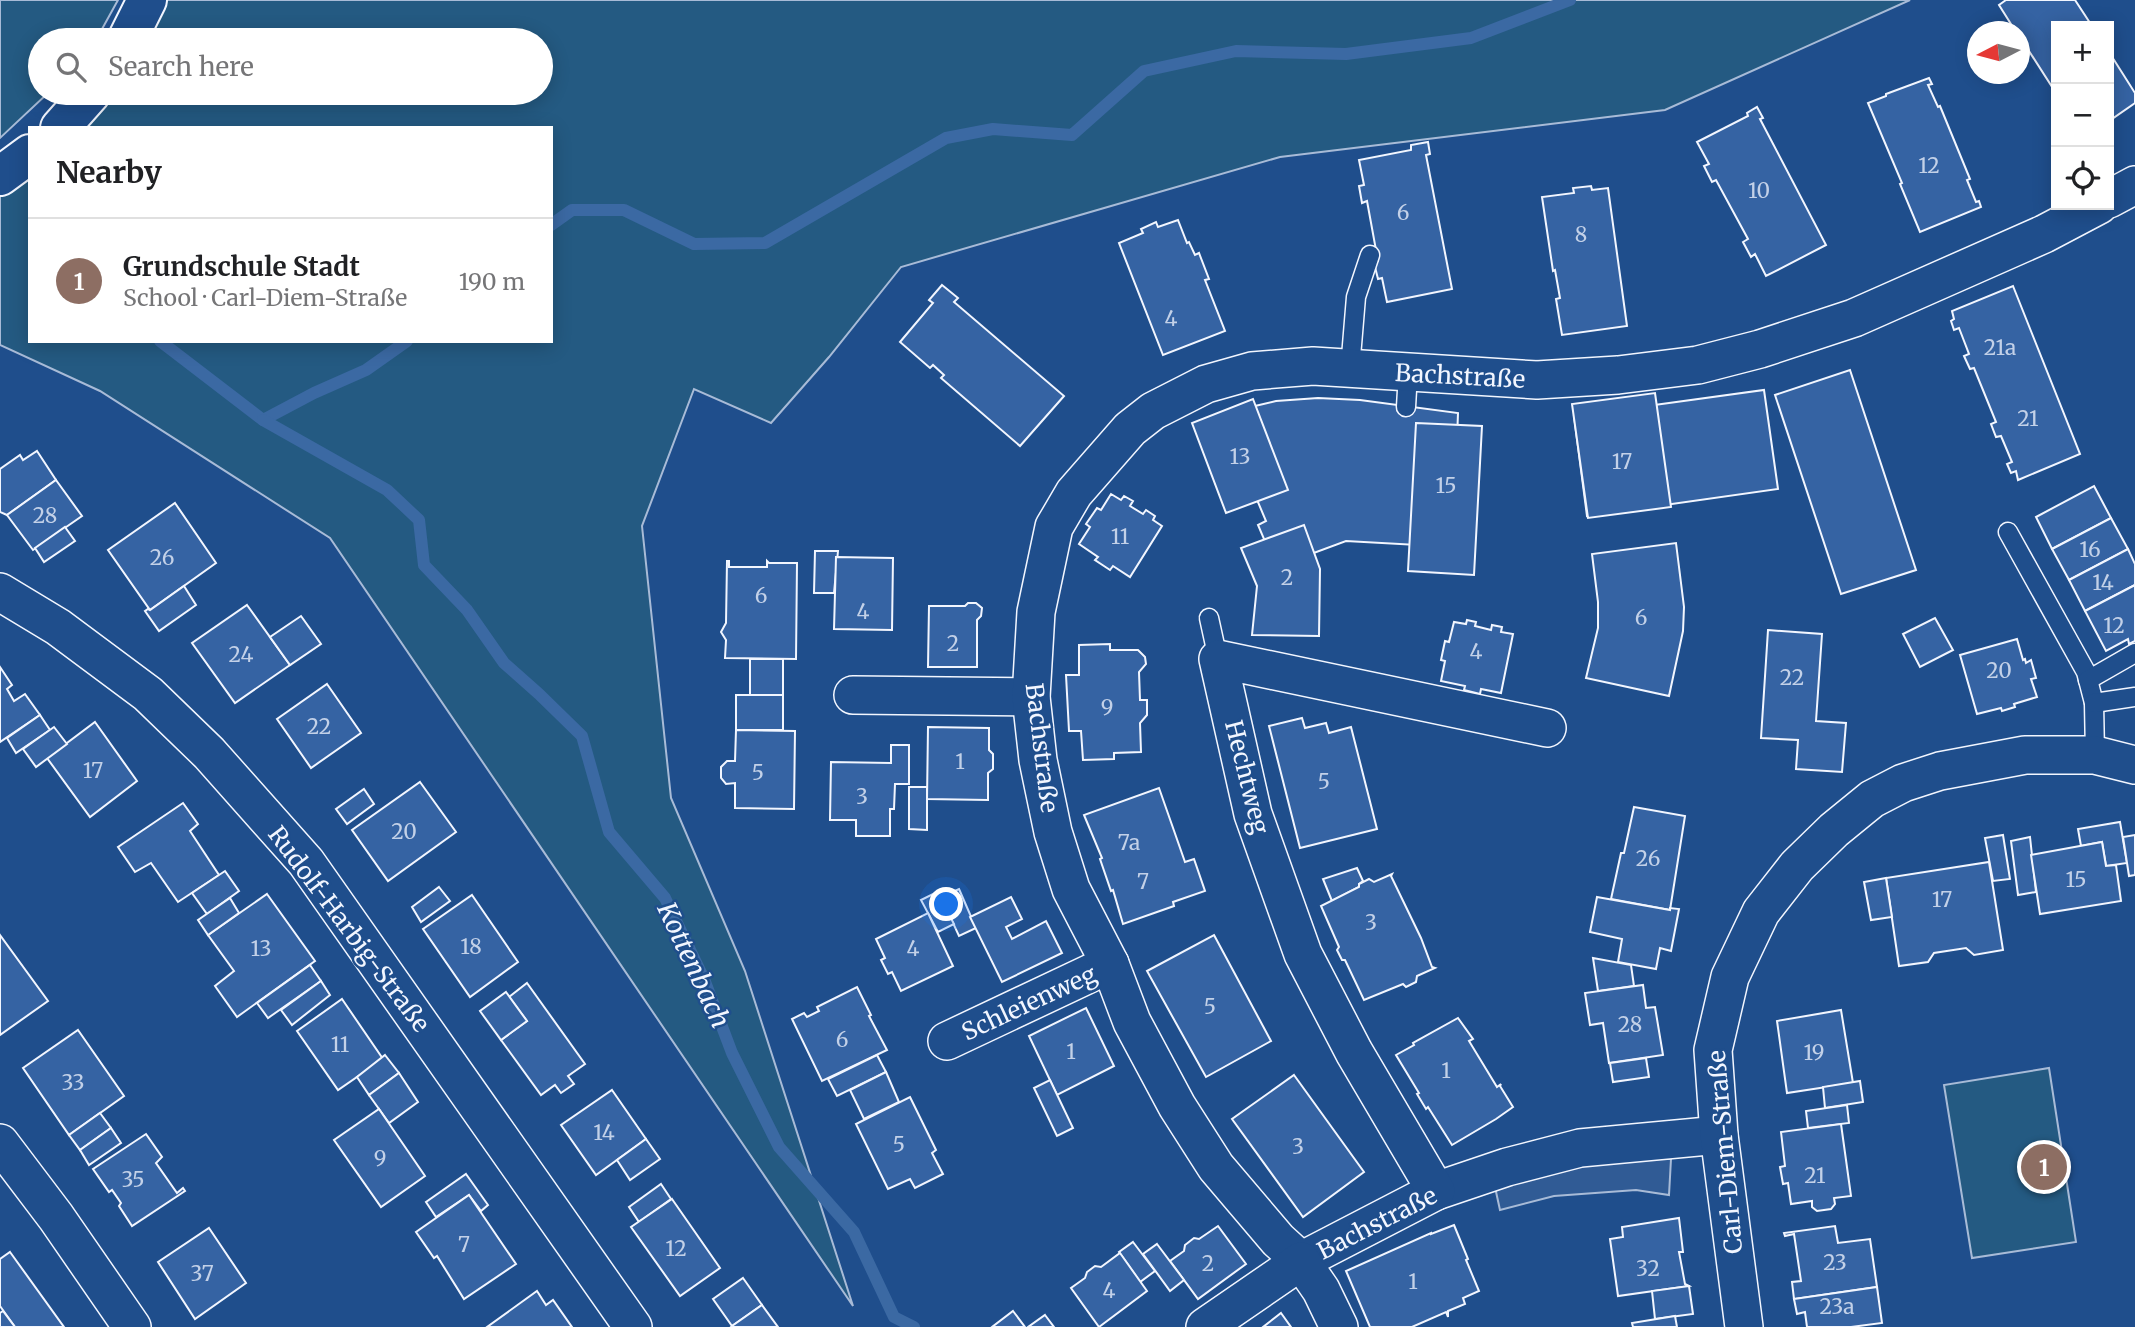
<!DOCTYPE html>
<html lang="en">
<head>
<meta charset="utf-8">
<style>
	:root { --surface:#fff; --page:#f6f6f6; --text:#202124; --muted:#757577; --line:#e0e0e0; --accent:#0b8043 }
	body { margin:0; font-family:Merriweather,serif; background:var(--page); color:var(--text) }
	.controls { position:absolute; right:21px; top:21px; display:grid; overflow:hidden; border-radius:0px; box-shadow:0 4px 18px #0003 }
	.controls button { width:63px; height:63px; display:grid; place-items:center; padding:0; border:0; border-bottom:2px solid var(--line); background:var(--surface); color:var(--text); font:35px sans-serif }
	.compass { position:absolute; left:1967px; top:21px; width:63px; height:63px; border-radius:50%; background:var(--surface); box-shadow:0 4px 18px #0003; rotate:264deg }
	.you { position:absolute; left:947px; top:905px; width:24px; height:24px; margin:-18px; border:5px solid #fff; border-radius:50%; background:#1a73e8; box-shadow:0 0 0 10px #1a73e833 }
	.badge { display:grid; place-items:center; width:46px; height:46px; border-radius:50%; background:var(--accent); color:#fff; font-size:23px; font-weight:700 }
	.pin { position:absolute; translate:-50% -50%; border:4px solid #fff; box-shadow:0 2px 7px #0006 }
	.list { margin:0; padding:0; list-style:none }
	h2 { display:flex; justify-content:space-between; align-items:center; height:91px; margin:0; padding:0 28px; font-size:30px }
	h2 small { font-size:23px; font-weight:400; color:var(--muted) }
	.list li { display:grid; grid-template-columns:46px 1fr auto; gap:21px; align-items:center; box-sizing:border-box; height:126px; padding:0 28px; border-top:2px solid var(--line) }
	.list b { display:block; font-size:26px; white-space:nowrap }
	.list p { margin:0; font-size:23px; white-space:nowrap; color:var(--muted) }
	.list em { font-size:23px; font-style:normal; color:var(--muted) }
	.icon { flex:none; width:38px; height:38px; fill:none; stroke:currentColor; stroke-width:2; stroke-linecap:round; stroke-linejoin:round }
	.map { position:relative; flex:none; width:2135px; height:1327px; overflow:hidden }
	.search { position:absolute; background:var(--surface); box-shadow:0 4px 18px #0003; left:28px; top:28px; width:525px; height:77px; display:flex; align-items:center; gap:18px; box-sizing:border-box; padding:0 24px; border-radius:38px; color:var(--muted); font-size:26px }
	.panel { position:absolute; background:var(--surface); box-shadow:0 4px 18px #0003; left:28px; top:126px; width:525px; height:217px; border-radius:0px }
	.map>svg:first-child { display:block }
	.green { fill:#245a82; stroke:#a8bbd7; stroke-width:2 }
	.parking { fill:#305b95; stroke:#a8bbd7; stroke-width:2 }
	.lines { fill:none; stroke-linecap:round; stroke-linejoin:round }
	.stream { stroke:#3b69a3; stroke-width:12 }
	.building { fill:#3563a3; stroke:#f2f6ff; stroke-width:2 }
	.service-casing { stroke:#f2f6ff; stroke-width:21 }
	.minor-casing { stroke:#f2f6ff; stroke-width:40 }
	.secondary-casing { stroke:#f2f6ff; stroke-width:42 }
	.service { stroke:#1f4e8c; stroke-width:18 }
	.minor { stroke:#1f4e8c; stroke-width:37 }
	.secondary { stroke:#1f4e8c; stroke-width:38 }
	.labels { text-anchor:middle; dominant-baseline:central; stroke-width:5; stroke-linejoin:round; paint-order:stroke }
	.number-label { font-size:21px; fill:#c3d1e8 }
	.street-label { font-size:24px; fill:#f2f6ff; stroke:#1f4e8c }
	.water-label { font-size:26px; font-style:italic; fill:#f2f6ff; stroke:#1f4e8c }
</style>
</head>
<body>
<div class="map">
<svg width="2135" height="1327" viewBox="0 0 2135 1327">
	<rect width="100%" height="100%" fill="#1f4e8c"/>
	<g class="green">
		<path d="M0 0H118L96 40H40V93H48L0 138Z"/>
		<path d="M160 0H1910L1665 110 1280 157 901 267 829 357 771 423 694 389 642 526 671 798 745 971 853 1306 330 538 100 391 0 345V190L30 168V341H551V128H75L105 93H541V40H141Z"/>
		<path d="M2049 1068 2076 1242 1972 1258 1944 1085Z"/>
	</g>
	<path class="parking" d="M1638 1157 1671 1159 1669 1195 1636 1190 1554 1196 1500 1210 1493 1178Z"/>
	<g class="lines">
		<g class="stream">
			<path d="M551 225 572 210H624L694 244 765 243 946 138 993 129 1072 135 1144 71 1236 51 1346 54 1471 38 1570 0"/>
			<path d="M160 341 263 420 314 393 366 370 407 341"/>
			<path d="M263 420 387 490 419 520 424 565 467 610 504 663 539 694 582 736 609 832 665 898 704 979 732 1053 779 1147 854 1232 894 1317 914 1327"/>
		</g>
	</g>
	<g class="building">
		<path d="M2006 0H2075L2092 26H2056V93L2020 37V32H2016L1999 5Z"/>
		<path d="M2109 52 2135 93V103L2109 121Z"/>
		<path d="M1929 78 1932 84 1928 85 1938 107 1940 106 1970 179 1967 180 1976 202 1979 201 1981 207 1920 232 1900 184 1902 183 1868 103 1886 96V94Z"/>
		<path d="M1757 107 1763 118 1760 119 1826 245 1766 276 1755 254 1751 257 1743 242 1748 239 1716 180 1712 182 1704 166 1709 164 1697 142 1748 116 1747 113Z"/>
		<path d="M1428 142 1430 154 1426 155 1452 289 1387 302 1382 278 1378 279 1374 263 1378 261 1367 201 1362 203 1359 186 1364 185 1359 160 1411 150V145Z"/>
		<path d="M1591 186 1592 190 1608 188 1627 326 1562 335 1556 299 1560 298 1555 270 1553 271 1542 197 1574 193 1573 188Z"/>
		<path d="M1178 220 1187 243 1189 242 1195 255 1199 253 1209 279 1205 280 1225 331 1163 355 1119 243 1143 233 1141 229 1156 222 1158 227Z"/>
		<path d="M942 285 958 298 954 302 1064 396 1020 446 941 378 944 375 933 365 930 368 900 342 933 303 929 300Z"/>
		<path d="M2013 286 2080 454 2018 480 2016 471 2011 473 2007 464 2012 462 2001 436 1996 437 1991 424 1996 422 1974 368 1970 369 1964 356 1969 354 1959 328 1954 330 1951 321 1954 319 1952 311Z"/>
		<path d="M1850 370 1916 570 1841 594 1775 395Z"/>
		<path d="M1764 390 1778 489 1587 516 1574 416Z"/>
		<path d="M1655 393 1671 507 1588 518 1572 404Z"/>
		<path d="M1318 398 1360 400 1458 413 1453 547 1346 541 1276 567 1258 525 1266 521 1224 422 1255 406 1276 401Z"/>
		<path d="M1253 399 1288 490 1226 513 1192 423Z"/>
		<path d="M1416 423 1482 426 1474 575 1408 571Z"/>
		<path d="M37 451 56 480 7 515 0 512V469L20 455 23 460Z"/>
		<path d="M56 480 82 516 33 550 7 515Z"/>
		<path d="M2094 486 2111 518 2052 549 2036 517Z"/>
		<path d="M1111 494 1121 500 1124 496 1133 501 1130 506 1143 514 1146 510 1155 516 1153 520 1162 526 1130 577 1113 566 1110 570 1095 560 1098 557 1079 544 1090 527 1086 524 1097 508 1101 510Z"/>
		<path d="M175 503 216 563 150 610 108 550Z"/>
		<path d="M2111 518 2128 549 2069 580 2052 549Z"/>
		<path d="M1304 525 1320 569 1319 636 1252 635 1257 586 1241 548Z"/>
		<path d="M65 527 75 541 44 562 35 548Z"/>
		<path d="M1676 543 1684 607 1683 631 1669 696 1586 678 1598 628V602L1592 554Z"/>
		<path d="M2128 549 2135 564V585L2085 611 2069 580Z"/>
		<path d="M815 551H838L834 593H814Z"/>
		<path d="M836 557 893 558 892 630 834 629Z"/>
		<path d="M727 561H729V567H767V561L769 563H797L796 659 725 658 726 640 721 632 726 623Z"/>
		<path d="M2135 585V641L2129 644 2128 639 2106 651 2085 611Z"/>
		<path d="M184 586 196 605 159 631 145 611 148 609 150 610Z"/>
		<path d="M968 603H976L982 608 981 616 977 620V667H928L929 606H965Z"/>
		<path d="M247 605 290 665 235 703 192 643Z"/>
		<path d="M301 616 321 644 290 665 270 637Z"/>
		<path d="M1935 618 1953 650 1920 667 1903 634Z"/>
		<path d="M1467 620 1476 622 1475 626 1491 630 1492 625 1502 627 1501 632 1513 634 1501 693 1481 689 1480 694 1464 690 1465 686 1441 681 1445 661 1441 660 1445 641 1449 642 1454 622 1466 624Z"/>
		<path d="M1768 630 1822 634 1816 721 1846 723 1842 772 1796 769 1798 740 1761 738Z"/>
		<path d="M2017 639 2023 660 2025 659 2026 663 2031 660 2036 678 2031 679 2037 697 2014 704 2015 707 2002 711 2001 708 1977 714 1960 655Z"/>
		<path d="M1110 644V650H1138L1145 657 1146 664 1139 672 1140 700H1147V715L1140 723 1141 752 1114 753V759L1083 760 1081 731H1069L1066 675H1079V645Z"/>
		<rect x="750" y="659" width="33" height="36"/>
		<path d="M0 667 12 685 7 689 14 701 25 694 40 715 0 742Z"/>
		<path d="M327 684 361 733 311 768 277 719Z"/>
		<rect x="736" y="695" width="47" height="35"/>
		<path d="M40 715 50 730 16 753 7 738Z"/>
		<path d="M1302 718 1305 728 1326 723 1329 733 1351 727 1377 829 1300 848 1269 726Z"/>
		<path d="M95 722 137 781 90 817 47 758Z"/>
		<path d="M54 727 67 744 36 767 23 749Z"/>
		<path d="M928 727 989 728V750L993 754V769L988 773V800L927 799Z"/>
		<path d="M736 730 795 731 794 809 735 808V783L726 784 721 778V767L727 761H735Z"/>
		<path d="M891 745H909V784H895L894 809H890V836H856V820H830L831 762 891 763Z"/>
		<path d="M420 782 456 832 388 881 352 830Z"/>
		<path d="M909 787H927V830L909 829Z"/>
		<path d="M1159 788 1185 862 1194 859 1205 891 1173 902 1174 906 1123 924 1113 890 1111 891 1100 859 1102 858 1084 815Z"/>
		<path d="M364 789 374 804 347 824 336 809Z"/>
		<path d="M183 803 198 824 190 831 219 875 178 902 151 863 135 872 118 847Z"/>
		<path d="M1634 807 1685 816 1670 910 1611 899 1621 853H1624Z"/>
		<path d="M2120 822 2127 863 2106 866 2102 842 2081 846 2078 829Z"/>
		<path d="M2003 835 2010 879 1993 881 1985 838Z"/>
		<path d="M2135 835V875L2129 876 2123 837Z"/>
		<path d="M2030 837 2036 892 2018 895 2011 841Z"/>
		<path d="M2102 842 2106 866 2116 865 2121 901 2040 914 2031 855Z"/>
		<path d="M1989 862 2003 950 1974 955 1966 948 1934 953 1928 962 1899 966 1886 878Z"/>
		<path d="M1357 868 1363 881 1359 884V887L1332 901 1323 879Z"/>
		<path d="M225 871 239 891 207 914 192 893Z"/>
		<path d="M1392 874 1391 876 1421 938 1432 967 1435 968 1417 976 1416 982 1406 987 1403 984 1364 1000 1345 960H1342L1337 950 1339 947 1321 906 1359 887V884L1369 879 1374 882Z"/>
		<path d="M1886 878 1892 917 1871 920 1864 882Z"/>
		<path d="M439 887 450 901 421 922 412 907Z"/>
		<path d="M959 889 976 928 959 936 941 897Z"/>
		<path d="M937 892 954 924 938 932 921 900Z"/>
		<path d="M267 894 315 961 237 1017 215 986 234 971 208 935Z"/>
		<path d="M472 895 518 962 470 997 423 929Z"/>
		<path d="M1011 897 1022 919 1006 927 1012 939 1046 921 1062 953 1002 982 970 917Z"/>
		<path d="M1597 897 1670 910V908L1679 909 1671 951 1660 948 1656 969 1618 962 1622 939 1590 932Z"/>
		<path d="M230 898 239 913 208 935 198 920Z"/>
		<path d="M928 913 953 966 901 991 892 972 888 974 881 960 885 958 876 939Z"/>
		<path d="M0 935 48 1001 0 1035Z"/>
		<path d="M1214 935 1271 1041 1206 1077 1147 971Z"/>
		<path d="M1593 958 1631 965 1634 986 1598 991Z"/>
		<path d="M310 965 321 981 268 1018 257 1003Z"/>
		<path d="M321 981 330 995 292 1025 281 1010Z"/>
		<path d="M527 983 585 1064 568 1076 574 1084 561 1093 555 1085 541 1095 501 1040 527 1021 509 997Z"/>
		<path d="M1643 985 1646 1008 1655 1007 1663 1055 1609 1063 1603 1023 1590 1025 1585 993Z"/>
		<path d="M857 987 871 1015 869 1016 887 1050 822 1081 792 1019 804 1013 807 1017 819 1011 817 1007Z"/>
		<path d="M506 992 527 1021 501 1040 480 1011Z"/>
		<path d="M342 999 383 1059 338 1090 297 1031Z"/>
		<path d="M1086 1008 1114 1066 1057 1095 1029 1036Z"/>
		<path d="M1841 1010 1853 1083 1787 1093 1777 1021Z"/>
		<path d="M1458 1018 1473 1039 1469 1041 1497 1087 1501 1084 1500 1086 1513 1107 1496 1119 1452 1145 1428 1107 1426 1109 1417 1094 1419 1093 1396 1055 1414 1045 1413 1043Z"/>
		<path d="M78 1030 124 1096 69 1135 23 1068Z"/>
		<path d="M385 1055 399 1073 369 1095 357 1077Z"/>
		<path d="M877 1055 886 1072 837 1096 828 1079Z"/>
		<path d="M1646 1058 1649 1077 1613 1082 1610 1063Z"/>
		<path d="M886 1072 899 1102 864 1119 850 1090Z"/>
		<path d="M399 1073 418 1102 389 1123 369 1095Z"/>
		<path d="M1294 1075 1364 1172 1303 1217 1232 1119Z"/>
		<path d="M1050 1080 1073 1128 1057 1136 1034 1088Z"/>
		<path d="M1860 1081 1863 1102 1825 1108 1823 1087Z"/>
		<path d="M612 1090 646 1139 596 1175 561 1125Z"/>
		<path d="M910 1097 936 1150 932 1153 943 1174 915 1188 910 1179 888 1189 856 1124Z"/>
		<path d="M1847 1105 1849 1123 1808 1128 1806 1111Z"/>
		<path d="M379 1109 425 1176 381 1207 334 1140Z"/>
		<path d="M100 1113 111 1128 80 1150 69 1135Z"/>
		<path d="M1841 1124 1851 1196 1834 1198 1835 1204 1831 1209 1817 1211 1812 1207V1201L1791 1204 1788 1183 1783 1184 1780 1167 1785 1166 1781 1132Z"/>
		<path d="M111 1128 121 1143 89 1165 80 1150Z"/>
		<path d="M146 1134 162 1157 156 1163 177 1193 183 1188 185 1191 132 1226 119 1206 121 1203 112 1190 109 1192 93 1169Z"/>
		<path d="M646 1139 660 1159 630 1180 617 1160Z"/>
		<path d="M466 1174 488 1205 481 1211 469 1195 436 1217 426 1202Z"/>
		<path d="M661 1184 671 1199 639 1222 629 1207Z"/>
		<path d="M469 1195 516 1264 464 1299 437 1256 434 1258 416 1232Z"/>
		<path d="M672 1199 720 1268 680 1296 631 1227Z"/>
		<path d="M1679 1218 1683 1252H1679L1685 1284 1689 1286 1618 1296 1610 1239 1623 1237 1622 1227Z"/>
		<path d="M1454 1225 1468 1259 1466 1260 1479 1291 1463 1298 1465 1304 1448 1311V1317L1446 1312 1412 1327H1370L1346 1271 1431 1233V1234Z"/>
		<path d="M1218 1226 1246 1264 1198 1299 1170 1261 1184 1251 1185 1245 1194 1238 1199 1239Z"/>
		<path d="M1835 1226 1838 1243 1870 1239 1877 1287 1794 1299 1792 1282 1801 1281 1794 1234 1785 1236 1784 1233Z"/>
		<path d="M209 1228 246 1283 195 1319 158 1262Z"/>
		<path d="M1133 1242 1155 1271 1140 1282 1119 1252Z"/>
		<path d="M1157 1244 1184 1280 1170 1291 1143 1254Z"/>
		<path d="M10 1252 64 1327H15L0 1306V1259Z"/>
		<path d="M1120 1253 1147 1291 1099 1327 1071 1288 1085 1278 1087 1272 1095 1266 1101 1267Z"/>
		<path d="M743 1278 762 1305 732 1326 713 1299Z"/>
		<path d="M1689 1286 1693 1314 1655 1319 1652 1291Z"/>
		<path d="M1877 1287 1882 1323 1851 1327H1807L1805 1312 1797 1314 1794 1299Z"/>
		<path d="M537 1291 546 1305 553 1300 572 1327H487Z"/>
		<path d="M762 1305 778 1327H731L732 1326Z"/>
		<path d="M3 1311 15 1327H0V1313Z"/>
		<path d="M1013 1311 1025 1327H992Z"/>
		<path d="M1281 1313 1291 1327H1263Z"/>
		<path d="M1045 1315 1054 1327H1028Z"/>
		<path d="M1675 1316 1677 1327H1633L1632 1323Z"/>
	</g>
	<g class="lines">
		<g class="service-casing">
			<g id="service">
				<path d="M1350 369 1356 297 1370 255"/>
				<path d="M1406 407 1408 373"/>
				<path d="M2008 532 2086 672 2094 703 2095 755"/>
				<path d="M1209 618 1218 659"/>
				<path d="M2088 680 2135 653"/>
				<path d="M2094 703 2135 697"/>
			</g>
		</g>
		<g class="minor-casing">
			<g id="minor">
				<path d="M2109 199 2135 185"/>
				<path d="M0 592 58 627 148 694 209 753 306 862 633 1327"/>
				<path d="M853 695 1031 697"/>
				<path d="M947 1041 1110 964"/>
				<path d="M1719 1135 1580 1148 1507 1167 1436 1191 1301 1261 1278 1240 1216 1167 1177 1106 1132 1022 1110 964 1071 889 1053 832 1038 760 1031 697 1036 612 1054 527 1074 493 1130 429 1153 411 1206 384 1252 371 1313 366 1537 380 1618 375 1698 365 1760 349 1854 318 2044 234 2099 205"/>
				<path d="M0 1143 56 1217 132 1327"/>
				<path d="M1436 1191 1354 1052 1303 954 1253 814 1218 659 1547 728"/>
				<path d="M1205 1327 1301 1261 1321 1290 1339 1327"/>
				<path d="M1744 1327 1719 1135 1713 1050 1730 977 1761 912 1797 866 1834 830 1872 799 1903 783 1940 771 2025 755H2095L2135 765"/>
			</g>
		</g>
		<g class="secondary-casing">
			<g id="secondary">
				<path d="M127 40 147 0"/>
				<path d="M60 128 91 93"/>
				<path d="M0 176 30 154"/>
			</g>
		</g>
		<use href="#service" class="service"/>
		<use href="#minor" class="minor"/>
		<use href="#secondary" class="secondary"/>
	</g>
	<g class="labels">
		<g class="number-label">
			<text x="1929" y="165">12</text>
			<text x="1759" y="190">10</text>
			<text x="1403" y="212">6</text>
			<text x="1581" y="234">8</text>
			<text x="1171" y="318">4</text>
			<text x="2000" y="347">21a</text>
			<text x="2028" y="418">21</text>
			<text x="1240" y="456">13</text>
			<text x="1622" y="461">17</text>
			<text x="1446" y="485">15</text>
			<text x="45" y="515">28</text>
			<text x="1120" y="536">11</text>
			<text x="2090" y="549">16</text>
			<text x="162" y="557">26</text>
			<text x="1287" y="577">2</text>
			<text x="2103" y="582">14</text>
			<text x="761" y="595">6</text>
			<text x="863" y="611">4</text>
			<text x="1641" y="617">6</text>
			<text x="2114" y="625">12</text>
			<text x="953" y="643">2</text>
			<text x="1476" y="651">4</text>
			<text x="241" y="654">24</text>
			<text x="1999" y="670">20</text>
			<text x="1792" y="677">22</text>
			<text x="1107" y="707">9</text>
			<text x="319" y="726">22</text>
			<text x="960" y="761">1</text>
			<text x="93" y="770">17</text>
			<text x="758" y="772">5</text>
			<text x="1324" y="781">5</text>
			<text x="862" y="796">3</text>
			<text x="404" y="831">20</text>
			<text x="1129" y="842">7a</text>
			<text x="1648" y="858">26</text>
			<text x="2076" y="879">15</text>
			<text x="1143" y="881">7</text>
			<text x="1942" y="899">17</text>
			<text x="1371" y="922">3</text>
			<text x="471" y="946">18</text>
			<text x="261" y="948">13</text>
			<text x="913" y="948">4</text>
			<text x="1210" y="1006">5</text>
			<text x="1630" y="1024">28</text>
			<text x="842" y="1039">6</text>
			<text x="340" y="1044">11</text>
			<text x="1071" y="1051">1</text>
			<text x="1814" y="1052">19</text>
			<text x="1446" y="1070">1</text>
			<text x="73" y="1082">33</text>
			<text x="604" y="1132">14</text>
			<text x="899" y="1144">5</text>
			<text x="1298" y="1146">3</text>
			<text x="380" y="1158">9</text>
			<text x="1815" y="1175">21</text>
			<text x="133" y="1179">35</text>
			<text x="464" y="1244">7</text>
			<text x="676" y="1248">12</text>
			<text x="1835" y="1262">23</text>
			<text x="1208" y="1263">2</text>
			<text x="1648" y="1268">32</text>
			<text x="202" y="1273">37</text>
			<text x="1413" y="1281">1</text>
			<text x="1109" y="1290">4</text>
			<text x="1837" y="1306">23a</text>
		</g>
		<g class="street-label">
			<text transform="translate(1460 376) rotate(3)">Bachstraße</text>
			<text transform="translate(1042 748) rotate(83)">Bachstraße</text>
			<text transform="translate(1247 777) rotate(76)">Hechtweg</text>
			<text transform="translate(349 929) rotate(53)">Rudolf-Harbig-Straße</text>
			<text transform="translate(1029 1003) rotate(-25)">Schleienweg</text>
			<text transform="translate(1725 1152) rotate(-95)">Carl-Diem-Straße</text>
			<text transform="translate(1377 1223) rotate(-27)">Bachstraße</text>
		</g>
		<g class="water-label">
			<text transform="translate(694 965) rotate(65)">Kottenbach</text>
		</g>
	</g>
</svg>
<div class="controls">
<button>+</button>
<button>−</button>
<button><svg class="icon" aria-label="locate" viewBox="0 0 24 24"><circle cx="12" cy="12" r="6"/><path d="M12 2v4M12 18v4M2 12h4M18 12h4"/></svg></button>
</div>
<svg class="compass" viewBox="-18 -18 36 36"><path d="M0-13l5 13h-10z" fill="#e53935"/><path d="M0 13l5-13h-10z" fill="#757577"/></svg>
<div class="you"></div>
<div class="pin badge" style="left:2044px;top:1167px;background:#8d6e63">1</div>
<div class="search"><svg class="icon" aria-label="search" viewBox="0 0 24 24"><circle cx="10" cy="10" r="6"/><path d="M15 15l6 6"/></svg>Search here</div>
<section class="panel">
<h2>Nearby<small></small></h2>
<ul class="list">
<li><span class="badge" style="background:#8d6e63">1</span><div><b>Grundschule Stadt</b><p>School · Carl-Diem-Straße</p></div><em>190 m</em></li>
</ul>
</section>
</div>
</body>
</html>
